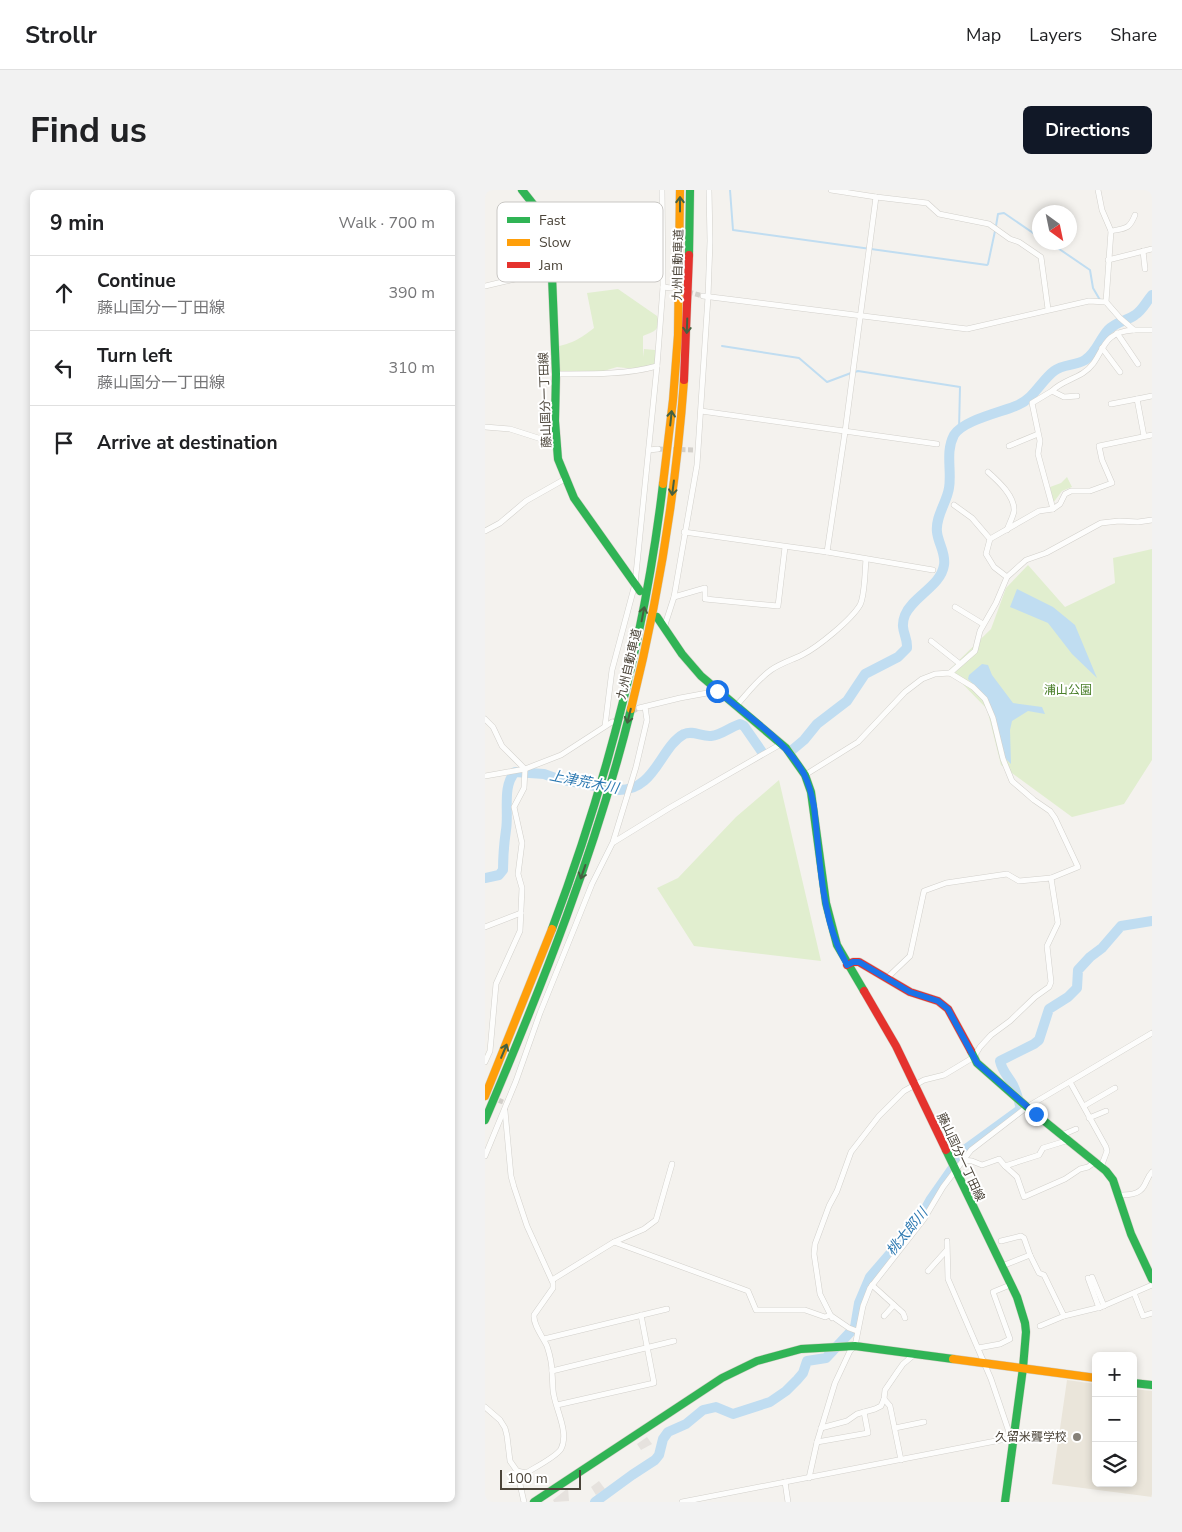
<!DOCTYPE html>
<html lang="en">
<head>
<meta charset="utf-8">
<style>
	:root { --surface:#fff; --page:#f2f2f2; --text:#202124; --muted:#757577; --line:#e0e0e0; --accent:#111827 }
	body { margin:0; font-family:"Nunito Sans","Noto Sans JP",sans-serif; background:var(--page); color:var(--text) }
	.controls { position:absolute; right:15px; bottom:15px; display:grid; overflow:hidden; border-radius:8px; box-shadow:0 2px 8px #0003 }
	.controls button { width:45px; height:45px; display:grid; place-items:center; padding:0; border:0; border-bottom:1px solid var(--line); background:var(--surface); color:var(--text); font:25px sans-serif }
	.compass { position:absolute; left:547px; top:15px; width:45px; height:45px; border-radius:50%; background:var(--surface); box-shadow:0 2px 8px #0003; rotate:147deg }
	.scale { position:absolute; left:15px; bottom:12px; width:81px; box-sizing:border-box; padding-left:5px; border:2px solid #4b4439; border-top:0; font-size:14px; line-height:18px; white-space:nowrap; color:#4b4439; -webkit-text-stroke:4px #fff; paint-order:stroke }
	.stop { position:absolute; width:15px; height:15px; margin:-11px; border:4px solid #1a73e8; border-radius:50%; background:#fff }
	.stop.end { background:#1a73e8; border-color:#fff; box-shadow:0 1px 5px #0008 }
	.list { margin:0; padding:0; list-style:none }
	h2 { display:flex; justify-content:space-between; align-items:center; height:65px; margin:0; padding:0 20px; font-size:21px }
	h2 small { font-size:16px; font-weight:400; color:var(--muted) }
	.list li { display:grid; grid-template-columns:32px 1fr auto; gap:15px; align-items:center; box-sizing:border-box; height:75px; padding:0 20px; border-top:1px solid var(--line) }
	.list b { display:block; font-size:19px; white-space:nowrap }
	.list p { margin:0; font-size:16px; white-space:nowrap; color:var(--muted) }
	.list em { font-size:16px; font-style:normal; color:var(--muted) }
	.icon { flex:none; width:28px; height:28px; fill:none; stroke:currentColor; stroke-width:2; stroke-linecap:round; stroke-linejoin:round }
	.map { position:relative; flex:none; width:667px; height:1312px; overflow:hidden; border-radius:8px }
	header { display:flex; align-items:center; gap:30px; box-sizing:border-box; height:70px; padding:0 25px; background:var(--surface); border-bottom:1px solid var(--line) }
	header strong { font-size:24px }
	nav { display:flex; gap:28px; margin-inline-start:auto; font-size:18px }
	.intro { display:flex; align-items:center; justify-content:space-between; box-sizing:border-box; height:120px; padding:0 30px }
	h1 { margin:0; font-size:35px }
	.button { padding:12px 22px; border-radius:8px; background:var(--accent); color:#fff; font-size:18px; font-weight:700 }
	main { display:flex; gap:30px; padding:0 30px }
	aside { flex:1; background:var(--surface); border-radius:8px; box-shadow:0 2px 8px #0003 }
	.map>svg:first-child { display:block }
	.industrial { fill:#e6e2de }
	.education { fill:#eae5da }
	.green { fill:#e1eecf }
	.water { fill:#c0ddf1 }
	.lines { fill:none; stroke-linecap:round; stroke-linejoin:round }
	.stream { stroke:#c0ddf1; stroke-width:2 }
	.river { stroke:#c0ddf1; stroke-width:10 }
	.street-tunnel { stroke:#d2cfca; stroke-width:5; stroke-dasharray:5 2.5; stroke-linecap:butt }
	.street-casing { stroke:#d2d0cb; stroke-width:6 }
	.fast-casing { stroke:#d3cfc5; stroke-width:9 }
	.slow-casing { stroke:#d3cfc5; stroke-width:9 }
	.jam-casing { stroke:#d3cfc5; stroke-width:9 }
	.street { stroke:#fdfdfc; stroke-width:5 }
	.fast { stroke:#30b455; stroke-width:8 }
	.slow { stroke:#ff9f0a; stroke-width:8 }
	.jam { stroke:#e5322d; stroke-width:8 }
	.oneway { stroke:#446040 }
	.route { stroke:#1a73e8; stroke-width:6 }
	.poi-dot { fill:#868178; stroke:#fff; stroke-width:2 }
	.labels { text-anchor:middle; dominant-baseline:central; stroke-width:4; stroke-linejoin:round; paint-order:stroke }
	.street-label { font-size:12px; fill:#4b4439; stroke:#fff }
	.park-label { font-size:12px; fill:#4a7f2a; stroke:#fff }
	.poi-label { font-size:12px; fill:#4b4439; stroke:#fff; text-anchor:end }
	.water-label { font-size:14px; font-style:italic; fill:#2e7ab2; stroke:#fff }
	.key { fill:#fff; stroke:#c9c7c4; stroke-width:1 }
	.key-label { font-size:14px; fill:#4b4439 }
</style>
</head>
<body>
<header>
<strong>Strollr</strong>
<nav><a>Map</a><a>Layers</a><a>Share</a></nav>
</header>
<div class="intro"><h1>Find us</h1><a class="button">Directions</a></div>
<main>
<aside>
<h2>9 min<small>Walk · 700 m</small></h2>
<ul class="list">
<li><svg class="icon" aria-label="ahead" viewBox="0 0 24 24"><path d="M12 20V5M6 11l6-6 6 6"/></svg><div><b>Continue</b><p>藤山国分一丁田線</p></div><em>390 m</em></li>
<li><svg class="icon" aria-label="left" viewBox="0 0 24 24"><path d="M17 20v-9H6M10 6l-5 5 5 5"/></svg><div><b>Turn left</b><p>藤山国分一丁田線</p></div><em>310 m</em></li>
<li><svg class="icon" aria-label="arrive" viewBox="0 0 24 24"><path d="M6 21V4h12l-3 4 3 4H6"/></svg><div><b>Arrive at destination</b></div></li>
</ul>
</aside>
<div class="map">
<svg width="667" height="1312" viewBox="0 0 667 1312">
	<rect width="100%" height="100%" fill="#f4f2ee"/>
	<g class="industrial">
		<path d="M162 1247 167 1254 156 1260 152 1254Z"/>
		<path d="M114 1291 120 1299 111 1305 106 1297Z"/>
		<path d="M83 1298 84 1311 69 1312 68 1310Z"/>
	</g>
	<path class="education" d="M582 1190 611 1194V1293H648V1199L667 1201V1307L567 1294Z"/>
	<g class="green">
		<path d="M133 99 172 126C176 140 170 141 158 146V167L159 159 170 160 172 176 159 180 132 177 109 184H71L70 157C88 153 95 149 109 138L102 103Z"/>
		<path d="M582 287 587 297 577 301 568 313 565 297 576 293Z"/>
		<path d="M667 359V570L639 614 587 627 516 575 502 519 464 480 506 439 521 398 543 375 580 417 630 393 628 368Z"/>
		<path d="M294 590 336 771 209 756 172 698 193 688 251 627Z"/>
	</g>
	<g class="water">
		<path d="M532 399 568 417 590 435 612 488 587 464 563 433 525 417Z"/>
		<path d="M497 474 503 475 507 485 528 513 557 517 560 524 543 521 527 531 525 540 526 574 520 568 501 507 483 489 484 485Z"/>
	</g>
	<g class="lines">
		<g class="stream">
			<path d="M245 0 248 40 502 75 503 74 510 41"/>
			<path d="M511 36 513 24 519 23 554 47"/>
			<path d="M564 52 605 80 608 98 615 110"/>
			<path d="M237 156 314 168 342 192 366 183"/>
			<path d="M370 182 373 181 475 197 474 240"/>
		</g>
		<g class="river">
			<path d="M306 561 319 550 332 534 362 511 380 484 413 467 422 458C423 446 414 440 420 425 428 406 456 396 459 375 461 363 453 353 452 342 450 327 462 312 464 298 467 281 460 262 469 245 478 230 517 222 533 215 549 208 556 191 569 181 578 174 590 176 600 170 612 162 614 150 623 140 631 132 641 131 650 125 657 121 661 112 667 105"/>
			<path d="M0 688 14 685 18 680C18 666 19 654 21 640 24 622 17 596 30 582L59 584 73 589 132 600C170 602 175 557 199 544 208 540 217 547 226 546 237 545 245 537 255 534L259 536 277 562"/>
			<path d="M110 1312 147 1285 170 1270 174 1265 178 1249 183 1242 201 1234 218 1220 231 1217 248 1224 285 1212 301 1201 312 1190 318 1183 322 1171 341 1168 370 1137 374 1113 385 1087 435 1029 446 1009 481 959 536 919C534 911 532 903 528 895 523 886 517 881 515 871L549 854 554 850 564 819 583 807 592 798 593 780 605 767 617 758 636 736 667 731"/>
		</g>
		<g class="street-tunnel">
			<path d="M203 102 218 106"/>
			<path d="M173 259 212 260"/>
			<path d="M127 532 154 518"/>
			<path d="M0 905 18 912"/>
		</g>
		<g class="street-casing">
			<g id="street">
				<path d="M346 0 391 7 442 13 454 24 504 34 525 49 534 52 556 67 563 119"/>
				<path d="M613 0 617 20 626 41 621 112 635 128 649 140H667"/>
				<path d="M626 41C640 38 644 40 650 25"/>
				<path d="M658 61 660 79"/>
				<path d="M623 70 667 59"/>
				<path d="M0 96 30 89 67 86"/>
				<path d="M178 97 186 98"/>
				<path d="M218 106 482 139 604 111 621 112"/>
				<path d="M632 143 653 174"/>
				<path d="M617 158 635 182"/>
				<path d="M71 184C104 184 140 185 172 176"/>
				<path d="M567 201C576 192 587 190 598 183 621 168 612 142 649 140"/>
				<path d="M626 214 652 209"/>
				<path d="M216 221 452 254"/>
				<path d="M0 237 25 239 72 254"/>
				<path d="M659 246 652 209 667 206"/>
				<path d="M524 256 553 244"/>
				<path d="M164 260 173 259"/>
				<path d="M503 282C513 291 530 306 529 321 528 327 524 334 522 340"/>
				<path d="M469 315 487 328 505 349"/>
				<path d="M568 319 553 264 555 251 547 213 567 201 579 207 592 206"/>
				<path d="M0 341 15 333 41 311 80 289"/>
				<path d="M199 342 342 362 448 380"/>
				<path d="M342 362 360 242 391 7"/>
				<path d="M522 387 509 377 501 364 505 349 554 321 568 319 575 314 580 304 586 301H605L627 293 617 270 614 256 667 245"/>
				<path d="M189 407 220 398V409L293 416 300 357"/>
				<path d="M470 417 498 434"/>
				<path d="M179 438 189 407 212 275 223 107 225 51 224 0"/>
				<path d="M446 451 475 474"/>
				<path d="M465 483 490 461 495 441 511 413 522 387 541 370 561 363 616 333 634 331 653 332 667 330"/>
				<path d="M251 516C262 504 272 490 286 480 296 473 307 470 317 465 333 457 366 430 375 415 380 405 380 380 381 369"/>
				<path d="M154 518 195 508 233 501"/>
				<path d="M0 529 8 537 17 556 40 579 39 598 29 617 37 653 33 684 37 698 35 741 11 794 5 861 0 872"/>
				<path d="M120 536 127 480 150 394 172 176 178 97 177 0"/>
				<path d="M320 585 373 552 420 502 437 489 450 484 465 483 488 497 500 509 508 528 518 569 527 591 549 610 565 621 570 628 593 677 566 688"/>
				<path d="M0 586 40 579 76 565 127 532"/>
				<path d="M129 652 186 617 296 554"/>
				<path d="M0 737 36 723"/>
				<path d="M585 892 621 957 622 961 616 977"/>
				<path d="M599 916 630 898"/>
				<path d="M20 921 26 986 29 997 42 1036 68 1093V1098L49 1125C48 1135 58 1147 62 1156 65 1165 67 1174 67 1183 68 1190 67 1199 69 1206 72 1222 84 1243 76 1259 71 1267 49 1278 41 1283L32 1281"/>
				<path d="M604 928 621 921"/>
				<path d="M577 945 591 939"/>
				<path d="M584 950 558 958 554 965 520 976 532 987 539 1007 580 989 595 979 603 977 610 972"/>
				<path d="M0 966 31 891 55 823 91 734 107 694 128 652 151 577 162 530 160 517"/>
				<path d="M478 970 487 971 497 975 514 969 520 976"/>
				<path d="M633 1005C643 1005 654 1005 659 996 662 991 663 986 667 982"/>
				<path d="M462 1051 463 1089 506 1189 526 1248"/>
				<path d="M516 1051 536 1046 539 1048 545 1065 517 1076"/>
				<path d="M129 1052 263 1101 271 1120H320L340 1127 345 1125 364 1138 372 1141"/>
				<path d="M545 1065 554 1083 559 1085 579 1126"/>
				<path d="M443 1081 461 1061"/>
				<path d="M607 1087 619 1116"/>
				<path d="M603 1088 614 1118"/>
				<path d="M67 1090 129 1052 159 1039 171 1030 187 974"/>
				<path d="M387 1095 418 1123 420 1128"/>
				<path d="M649 1103 658 1126 667 1123"/>
				<path d="M399 1126 409 1115"/>
				<path d="M347 1128 335 1104 329 1064 330 1054 344 1016 352 1001 366 962 394 926 419 901 439 890 459 885 489 867 495 857 506 845 525 831 550 807 564 797 566 792 562 756 573 733 566 688 534 691 522 684 461 693 439 701 425 766 402 788"/>
				<path d="M555 1136 579 1126 616 1117 667 1095"/>
				<path d="M59 1149 182 1119"/>
				<path d="M493 1158 515 1154 525 1149 508 1102 525 1095"/>
				<path d="M67 1181 189 1151"/>
				<path d="M399 1209 405 1216 416 1270"/>
				<path d="M72 1215 169 1193 156 1125"/>
				<path d="M0 1217 15 1230 20 1238 22 1246 25 1271 32 1281 39 1312"/>
				<path d="M336 1238 362 1231 372 1224 390 1219 396 1216 399 1209 400 1200 413 1181 418 1174 430 1164"/>
				<path d="M410 1238 439 1232"/>
				<path d="M332 1252 383 1243 379 1222"/>
				<path d="M324 1288 332 1252 350 1193 365 1161 370 1156 378 1116 385 1098 439 1029 458 997 486 960 542 917 667 843"/>
				<path d="M300 1292 303 1312"/>
				<path d="M197 1312 526 1248 528 1249"/>
			</g>
		</g>
		<g class="fast-casing">
			<g id="fast">
				<path d="M37 0 52 19 67 86 71 184 70 231 73 269 89 308 155 401"/>
				<path d="M204 65 205 0"/>
				<path d="M172 427 197 464 216 486 301 558 320 585 326 602 341 713 352 755 379 801"/>
				<path d="M67 739C121 595 160 446 178 294"/>
				<path d="M486 861 492 873 542 917 621 981 628 990 646 1044 667 1089"/>
				<path d="M0 930C57 796 111 660 146 519"/>
				<path d="M461 960 532 1107 540 1133 541 1142 538 1178 520 1312"/>
				<path d="M648 1193 667 1195"/>
				<path d="M49 1312 237 1188 272 1171 316 1159 370 1156 468 1169"/>
			</g>
		</g>
		<g class="slow-casing">
			<g id="slow">
				<path d="M178 294 188 210 193 145 195 0"/>
				<path d="M146 519C173 411 191 301 199 190"/>
				<path d="M0 906 67 739"/>
				<path d="M468 1169 611 1188"/>
			</g>
		</g>
		<g class="jam-casing">
			<g id="jam">
				<path d="M199 190 204 65"/>
				<path d="M362 775 368 772H374L425 802 453 811 463 819 486 861"/>
				<path d="M379 801 411 856 461 960"/>
			</g>
		</g>
		<use href="#street" class="street"/>
		<use href="#fast" class="fast"/>
		<use href="#slow" class="slow"/>
		<use href="#jam" class="jam"/>
	</g>
	<defs><path id="oneway-shaft" d="M-6 0H5M1.5-3L5.5 0L1.5 3" fill="none" stroke-width="1.6" stroke-linecap="round" stroke-linejoin="round" transform="scale(1.25)"/></defs>
	<g class="oneway">
		<use href="#oneway-shaft" transform="translate(195 14) rotate(-90)"/>
		<use href="#oneway-shaft" transform="translate(202 136) rotate(92)"/>
		<use href="#oneway-shaft" transform="translate(186 228) rotate(-84)"/>
		<use href="#oneway-shaft" transform="translate(188 298) rotate(97)"/>
		<use href="#oneway-shaft" transform="translate(158 424) rotate(-79)"/>
		<use href="#oneway-shaft" transform="translate(144 526) rotate(104)"/>
		<use href="#oneway-shaft" transform="translate(98 682) rotate(109)"/>
		<use href="#oneway-shaft" transform="translate(19 861) rotate(-67)"/>
	</g>
	<g class="lines">
		<path class="route" d="M232 501C261 524 301 551 319 584 324 594 327 606 329 617 334 659 336 715 352 754 354 761 359 768 362 775L368 772H374L425 802 453 811 463 819 492 873 551 924"/>
	</g>
	<circle class="poi-dot" cx="592" cy="1247" r="5"/>
	<g class="labels">
		<g class="street-label">
			<text transform="translate(193 75) rotate(-89)">九州自動車道</text>
			<text transform="translate(60 210) rotate(-92)">藤山国分一丁田線</text>
			<text transform="translate(144 474) rotate(-77)">九州自動車道</text>
			<text transform="translate(476 967) rotate(65)">藤山国分一丁田線</text>
		</g>
		<g class="park-label">
			<text x="583" y="500">浦山公園</text>
		</g>
		<g class="poi-label">
			<text x="582" y="1247">久留米聾学校</text>
		</g>
		<g class="water-label">
			<text transform="translate(99 592) rotate(11)">上津荒木川</text>
			<text transform="translate(422 1042) rotate(-51)">桃太郎川</text>
		</g>
	</g>
	<rect x="12" y="12" width="166" height="80" rx="8" class="key"/>
	<rect x="22" y="27" width="23" height="6" fill="#30b455"/>
	<rect x="22" y="49" width="23" height="7" fill="#ff9f0a"/>
	<rect x="22" y="72" width="23" height="6" fill="#e5322d"/>
	<g class="key-label">
		<text x="54" y="35">Fast</text>
		<text x="54" y="57">Slow</text>
		<text x="54" y="80">Jam</text>
	</g>
</svg>
<div class="controls">
<button>+</button>
<button>−</button>
<button><svg class="icon" aria-label="layers" viewBox="0 0 24 24"><path d="M12 4l9 5-9 5-9-5zM3 14l9 5 9-5"/></svg></button>
</div>
<svg class="compass" viewBox="-18 -18 36 36"><path d="M0-13l5 13h-10z" fill="#e53935"/><path d="M0 13l5-13h-10z" fill="#757577"/></svg>
<div class="scale">100 m</div>
<div class="stop" style="left:232px;top:501px"></div>
<div class="stop end" style="left:551px;top:924px"></div>
</div>
</main>
</body>
</html>
